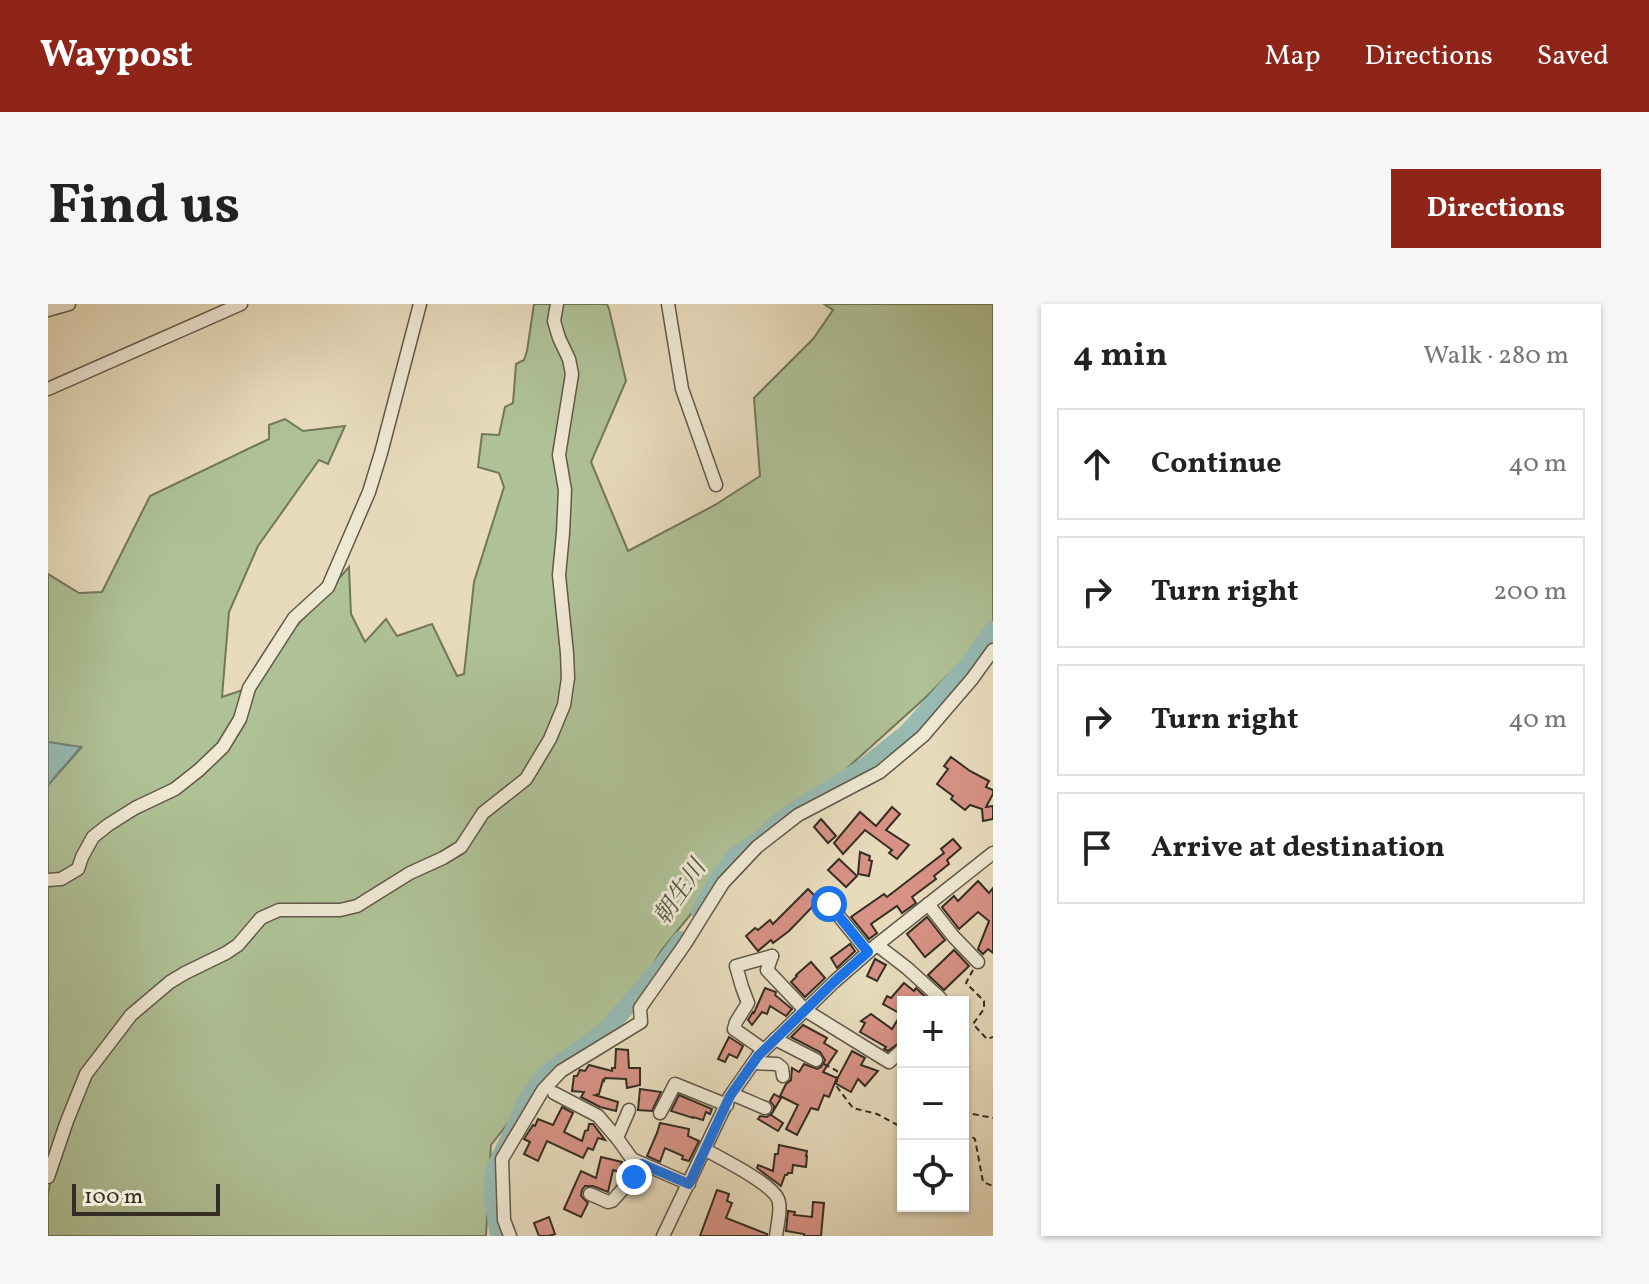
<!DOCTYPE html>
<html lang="en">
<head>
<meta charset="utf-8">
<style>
	:root { --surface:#fff; --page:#f6f6f6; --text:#222; --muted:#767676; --line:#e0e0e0; --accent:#8f2418 }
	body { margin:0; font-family:Vollkorn,"Noto Serif JP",serif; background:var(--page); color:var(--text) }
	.controls { position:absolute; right:24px; bottom:24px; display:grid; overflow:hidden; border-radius:0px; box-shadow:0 2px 6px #0004 }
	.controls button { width:72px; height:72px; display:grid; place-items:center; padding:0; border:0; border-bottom:2px solid var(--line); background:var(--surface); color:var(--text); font:40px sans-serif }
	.scale { position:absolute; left:24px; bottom:20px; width:148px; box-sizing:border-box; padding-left:8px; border:4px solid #352d23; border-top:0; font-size:22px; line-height:28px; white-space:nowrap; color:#352d23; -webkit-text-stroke:6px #efe8d3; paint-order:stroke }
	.stop { position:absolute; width:24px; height:24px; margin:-18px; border:6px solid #1a73e8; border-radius:50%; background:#fff }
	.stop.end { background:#1a73e8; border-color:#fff; box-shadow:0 2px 8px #0008 }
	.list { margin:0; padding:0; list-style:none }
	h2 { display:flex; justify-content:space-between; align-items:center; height:104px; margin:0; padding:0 32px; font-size:34px }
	h2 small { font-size:26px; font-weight:400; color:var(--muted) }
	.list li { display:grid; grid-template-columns:52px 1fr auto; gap:24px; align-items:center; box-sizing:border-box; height:112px; margin:0 16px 16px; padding:0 16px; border:2px solid var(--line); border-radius:0px }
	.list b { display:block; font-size:30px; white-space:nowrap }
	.list em { font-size:26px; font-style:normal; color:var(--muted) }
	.icon { flex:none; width:44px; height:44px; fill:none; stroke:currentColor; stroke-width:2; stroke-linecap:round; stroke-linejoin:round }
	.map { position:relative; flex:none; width:945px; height:932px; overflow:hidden; border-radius:0px }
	header { display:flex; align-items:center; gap:48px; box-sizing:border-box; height:112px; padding:0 40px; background:var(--accent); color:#fff }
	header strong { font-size:38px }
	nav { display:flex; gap:44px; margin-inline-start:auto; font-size:28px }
	.intro { display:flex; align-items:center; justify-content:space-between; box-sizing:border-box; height:192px; padding:0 48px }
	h1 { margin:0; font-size:56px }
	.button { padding:20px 36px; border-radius:0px; background:var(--accent); color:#fff; font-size:28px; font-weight:700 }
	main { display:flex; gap:48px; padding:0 48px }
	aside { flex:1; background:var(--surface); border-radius:0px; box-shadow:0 2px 6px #0004 }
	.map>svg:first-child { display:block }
	.green { fill:#afc196; stroke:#72775c; stroke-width:2 }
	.water { fill:#97bbb3; stroke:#708279; stroke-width:2 }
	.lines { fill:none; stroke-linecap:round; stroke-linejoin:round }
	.river { stroke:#97bbb3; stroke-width:18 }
	.building { fill:#d79285; stroke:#352d23; stroke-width:2 }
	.minor-casing { stroke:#625849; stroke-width:15 }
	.path { stroke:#352d23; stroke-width:2; stroke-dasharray:6 4; stroke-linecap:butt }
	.minor { stroke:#efe8d3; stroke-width:12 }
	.route { stroke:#1a73e8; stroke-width:10 }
	.labels { text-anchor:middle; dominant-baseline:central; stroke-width:6; stroke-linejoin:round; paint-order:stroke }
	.water-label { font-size:24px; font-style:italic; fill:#4e5047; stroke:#efe8d3 }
</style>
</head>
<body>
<header>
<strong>Waypost</strong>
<nav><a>Map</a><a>Directions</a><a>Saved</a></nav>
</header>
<div class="intro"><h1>Find us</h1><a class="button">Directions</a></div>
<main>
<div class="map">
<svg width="945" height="932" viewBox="0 0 945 932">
	<rect width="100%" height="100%" fill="#e7dbbc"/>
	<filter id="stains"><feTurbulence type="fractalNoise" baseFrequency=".0025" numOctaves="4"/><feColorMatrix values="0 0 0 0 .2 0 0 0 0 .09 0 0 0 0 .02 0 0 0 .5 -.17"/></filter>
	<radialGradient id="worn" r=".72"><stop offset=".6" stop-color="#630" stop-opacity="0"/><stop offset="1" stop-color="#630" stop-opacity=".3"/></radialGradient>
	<path class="green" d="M486 0H559L561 5 578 77 543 158 580 247 667 201 712 172 706 94 765 35 785 6 776 0H945V327L877 394 765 495 735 514 676 569 613 647 576 710 513 751 443 841 438 932H0V891L6 855 0 859V481L33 444 0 438V270L31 289 54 288 102 192 221 135V121L237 115 255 127 297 122 280 160 271 156 210 242 181 308 174 393 201 384 218 356 301 263 303 310 317 338 338 315 349 332 384 320 409 372 416 370 426 278 456 183 451 169 430 163 434 130 451 131 457 103 465 99 468 60 476 56 479 47Z"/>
	<path class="water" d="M0 438 33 443 0 481Z"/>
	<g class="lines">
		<g class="river">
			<path d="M652 608 667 580 687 552 710 537 735 514 815 464 859 429 920 361 945 326"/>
			<path d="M451 932 445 894 446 866 471 815 475 803 484 788 498 770 559 725 613 663 633 636"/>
		</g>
	</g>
	<g class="building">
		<path d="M903 453 922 467 941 477 938 483 945 486V490L938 503 945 502V515L935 517 934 505 922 501 917 506 903 495 905 492 889 480 900 465 896 462Z"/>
		<path d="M844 503 852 510 838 526 861 541 849 555 841 549 844 546 817 526 795 550 786 539 812 508 828 522Z"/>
		<path d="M773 515 788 532 780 539 766 523Z"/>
		<path d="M905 535 913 544 899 556 901 560 886 572 888 575 864 593 868 599 854 609 849 602 823 620 829 629 821 635 803 613 836 590 839 593 861 576 896 549 893 545Z"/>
		<path d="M812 548 822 552 821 556 824 557 821 572 810 570Z"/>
		<path d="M791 555 809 572 798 583 780 566Z"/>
		<path d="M930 577 941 589 945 584V649L940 645 935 650 930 645 941 617 930 608 911 625 894 603 906 592 910 597Z"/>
		<path d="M760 585 771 596 741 627 725 639 723 636 710 647 698 632 707 624 710 626 722 616 725 620Z"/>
		<path d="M879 613 897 636 877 653 859 630Z"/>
		<path d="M802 640 807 647 789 664 783 654Z"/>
		<path d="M906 646 921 662 896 686 880 671Z"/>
		<path d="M827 655 838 661 829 677 819 672Z"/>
		<path d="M763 658 777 674 757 693 743 678 749 672 748 671Z"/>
		<path d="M856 679 866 687 868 684 883 698H855V736L840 747 836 745 838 743 812 728 817 719 813 717 823 710 844 725 853 710 835 700 839 692 843 694Z"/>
		<path d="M717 684 728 688 727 691 744 705 738 712 722 702 719 710 714 708 704 721 700 716 705 708 706 709Z"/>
		<path d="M755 721 779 734 776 739 789 747 775 768 789 774 781 793 776 791 770 806 763 804 749 831 738 825 750 801 732 792 738 780 743 776 744 764 751 768 756 760 769 765 773 763 777 756 772 748 743 733Z"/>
		<path d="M681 733 695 742 689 754 681 750 677 758 670 755Z"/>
		<path d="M568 745 580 746 581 764H592V781L579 784 578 775 557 774 556 777 555 776 551 790 547 791 570 798 568 807 552 803 533 793 536 788 524 787 526 772H529L532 766 537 767 541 761 564 767V764H567Z"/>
		<path d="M804 747 817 754 813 761 830 767 817 782 810 775 803 788 787 779Z"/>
		<path d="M592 785 613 788 604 807 590 806Z"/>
		<path d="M726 790 733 794 723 811 735 819 730 827 710 815 712 812 719 813 725 808 726 802 722 797Z"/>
		<path d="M631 791 664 805 662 810 658 808 655 816 645 813V814L623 807Z"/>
		<path d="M514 803 525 809 516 828 534 837 537 827 540 826 541 820H545L557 836 550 834 545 846 540 844 535 854 499 837 490 857 476 850 482 838 476 835 485 821 487 822 490 815 505 821Z"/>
		<path d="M612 819 641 825 640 832 651 837 641 857 634 855 635 852 617 844 612 858 599 852 609 829Z"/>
		<path d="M731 841 759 847 758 852H759L758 863 745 861 744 869H740L739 871H737L733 882 709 864 710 861 725 867 727 850H730Z"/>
		<path d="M553 853 574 858 571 868 565 866 560 888 545 882H537L534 886 533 892 540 899 533 913 516 905 533 867 548 874Z"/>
		<path d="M669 886 681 890 679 897 684 899 678 914 719 930V932H652Z"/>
		<path d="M765 898 776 899 773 932H756V930L738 927 740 907 747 908 746 911 764 913Z"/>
		<path d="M501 913 507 930 501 932H491L486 919Z"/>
	</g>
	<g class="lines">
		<g class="minor-casing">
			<g id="minor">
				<path d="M620 0 634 85 668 181"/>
				<path d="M0 6 21 0"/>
				<path d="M0 85 193 0"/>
				<path d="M0 576 13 575 30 565 34 553 45 533 60 521 87 504 127 485 151 466 175 443 192 415 201 384 246 314 280 283 321 188 333 149 372 0"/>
				<path d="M781 600 820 648"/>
				<path d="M880 600 905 632 930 658"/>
				<path d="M829 641 859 664 892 694"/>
				<path d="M724 652 719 666 757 706 841 758 853 747 855 749"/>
				<path d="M727 735 768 756"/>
				<path d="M716 746 686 725 688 718 700 699 694 683 688 662 724 652"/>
				<path d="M705 759 729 760 734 764 735 772"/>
				<path d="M506 789 550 812 569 834"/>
				<path d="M684 790 717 804"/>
				<path d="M581 806 569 834 584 855 641 880"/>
				<path d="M612 809 627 780 679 801"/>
				<path d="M658 846C674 855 723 879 730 895 734 904 729 922 728 932"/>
				<path d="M0 873 19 817 38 770 83 711 122 678 137 669 178 649 190 641 213 614 231 606H292L309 602 362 569 395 554 413 543 435 509 478 475 502 435 516 401 520 374 519 349 511 271 515 229 517 186 511 151 524 70 521 55 511 34 506 17 509 0"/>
				<path d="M542 890 560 898 564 897 586 873 594 860"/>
				<path d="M462 932 456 916 454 855 495 786 513 767 593 718 592 704 637 640 675 579 709 543 750 511 832 468 875 432 924 375 945 346"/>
				<path d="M615 932 682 792 710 752 786 678 825 644 945 549"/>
			</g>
		</g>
		<g class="path">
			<path d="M925 666 918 679 936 697V705L925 720 939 735 945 733"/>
			<path d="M776 760 789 767V783L805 804 829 810 855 824"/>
			<path d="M915 808 945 814"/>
			<path d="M915 831H921L927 835 935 878 945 882"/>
		</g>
		<use href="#minor" class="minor"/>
	</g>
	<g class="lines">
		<path class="route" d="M586 873 594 860 641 880 682 792 710 752 786 678 820 648 781 600"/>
	</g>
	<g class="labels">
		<g class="water-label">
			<text transform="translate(633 589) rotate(-56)">朝生川</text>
		</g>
	</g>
	<rect width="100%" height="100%" filter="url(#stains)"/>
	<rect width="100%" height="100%" fill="url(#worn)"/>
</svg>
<div class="controls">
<button>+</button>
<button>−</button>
<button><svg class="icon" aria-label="locate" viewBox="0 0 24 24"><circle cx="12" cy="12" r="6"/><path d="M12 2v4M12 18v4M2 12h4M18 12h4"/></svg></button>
</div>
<div class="scale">100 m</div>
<div class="stop" style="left:781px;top:600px"></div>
<div class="stop end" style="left:586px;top:873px"></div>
</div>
<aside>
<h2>4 min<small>Walk · 280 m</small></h2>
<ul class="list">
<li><svg class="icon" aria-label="ahead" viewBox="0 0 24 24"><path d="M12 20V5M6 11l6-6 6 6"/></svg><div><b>Continue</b></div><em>40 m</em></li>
<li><svg class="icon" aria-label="right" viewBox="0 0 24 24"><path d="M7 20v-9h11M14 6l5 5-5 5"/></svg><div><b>Turn right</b></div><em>200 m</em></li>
<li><svg class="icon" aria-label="right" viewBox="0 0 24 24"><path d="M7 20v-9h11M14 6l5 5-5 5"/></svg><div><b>Turn right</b></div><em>40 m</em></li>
<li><svg class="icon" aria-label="arrive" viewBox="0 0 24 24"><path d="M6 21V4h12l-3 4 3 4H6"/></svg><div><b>Arrive at destination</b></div></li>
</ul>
</aside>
</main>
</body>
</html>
